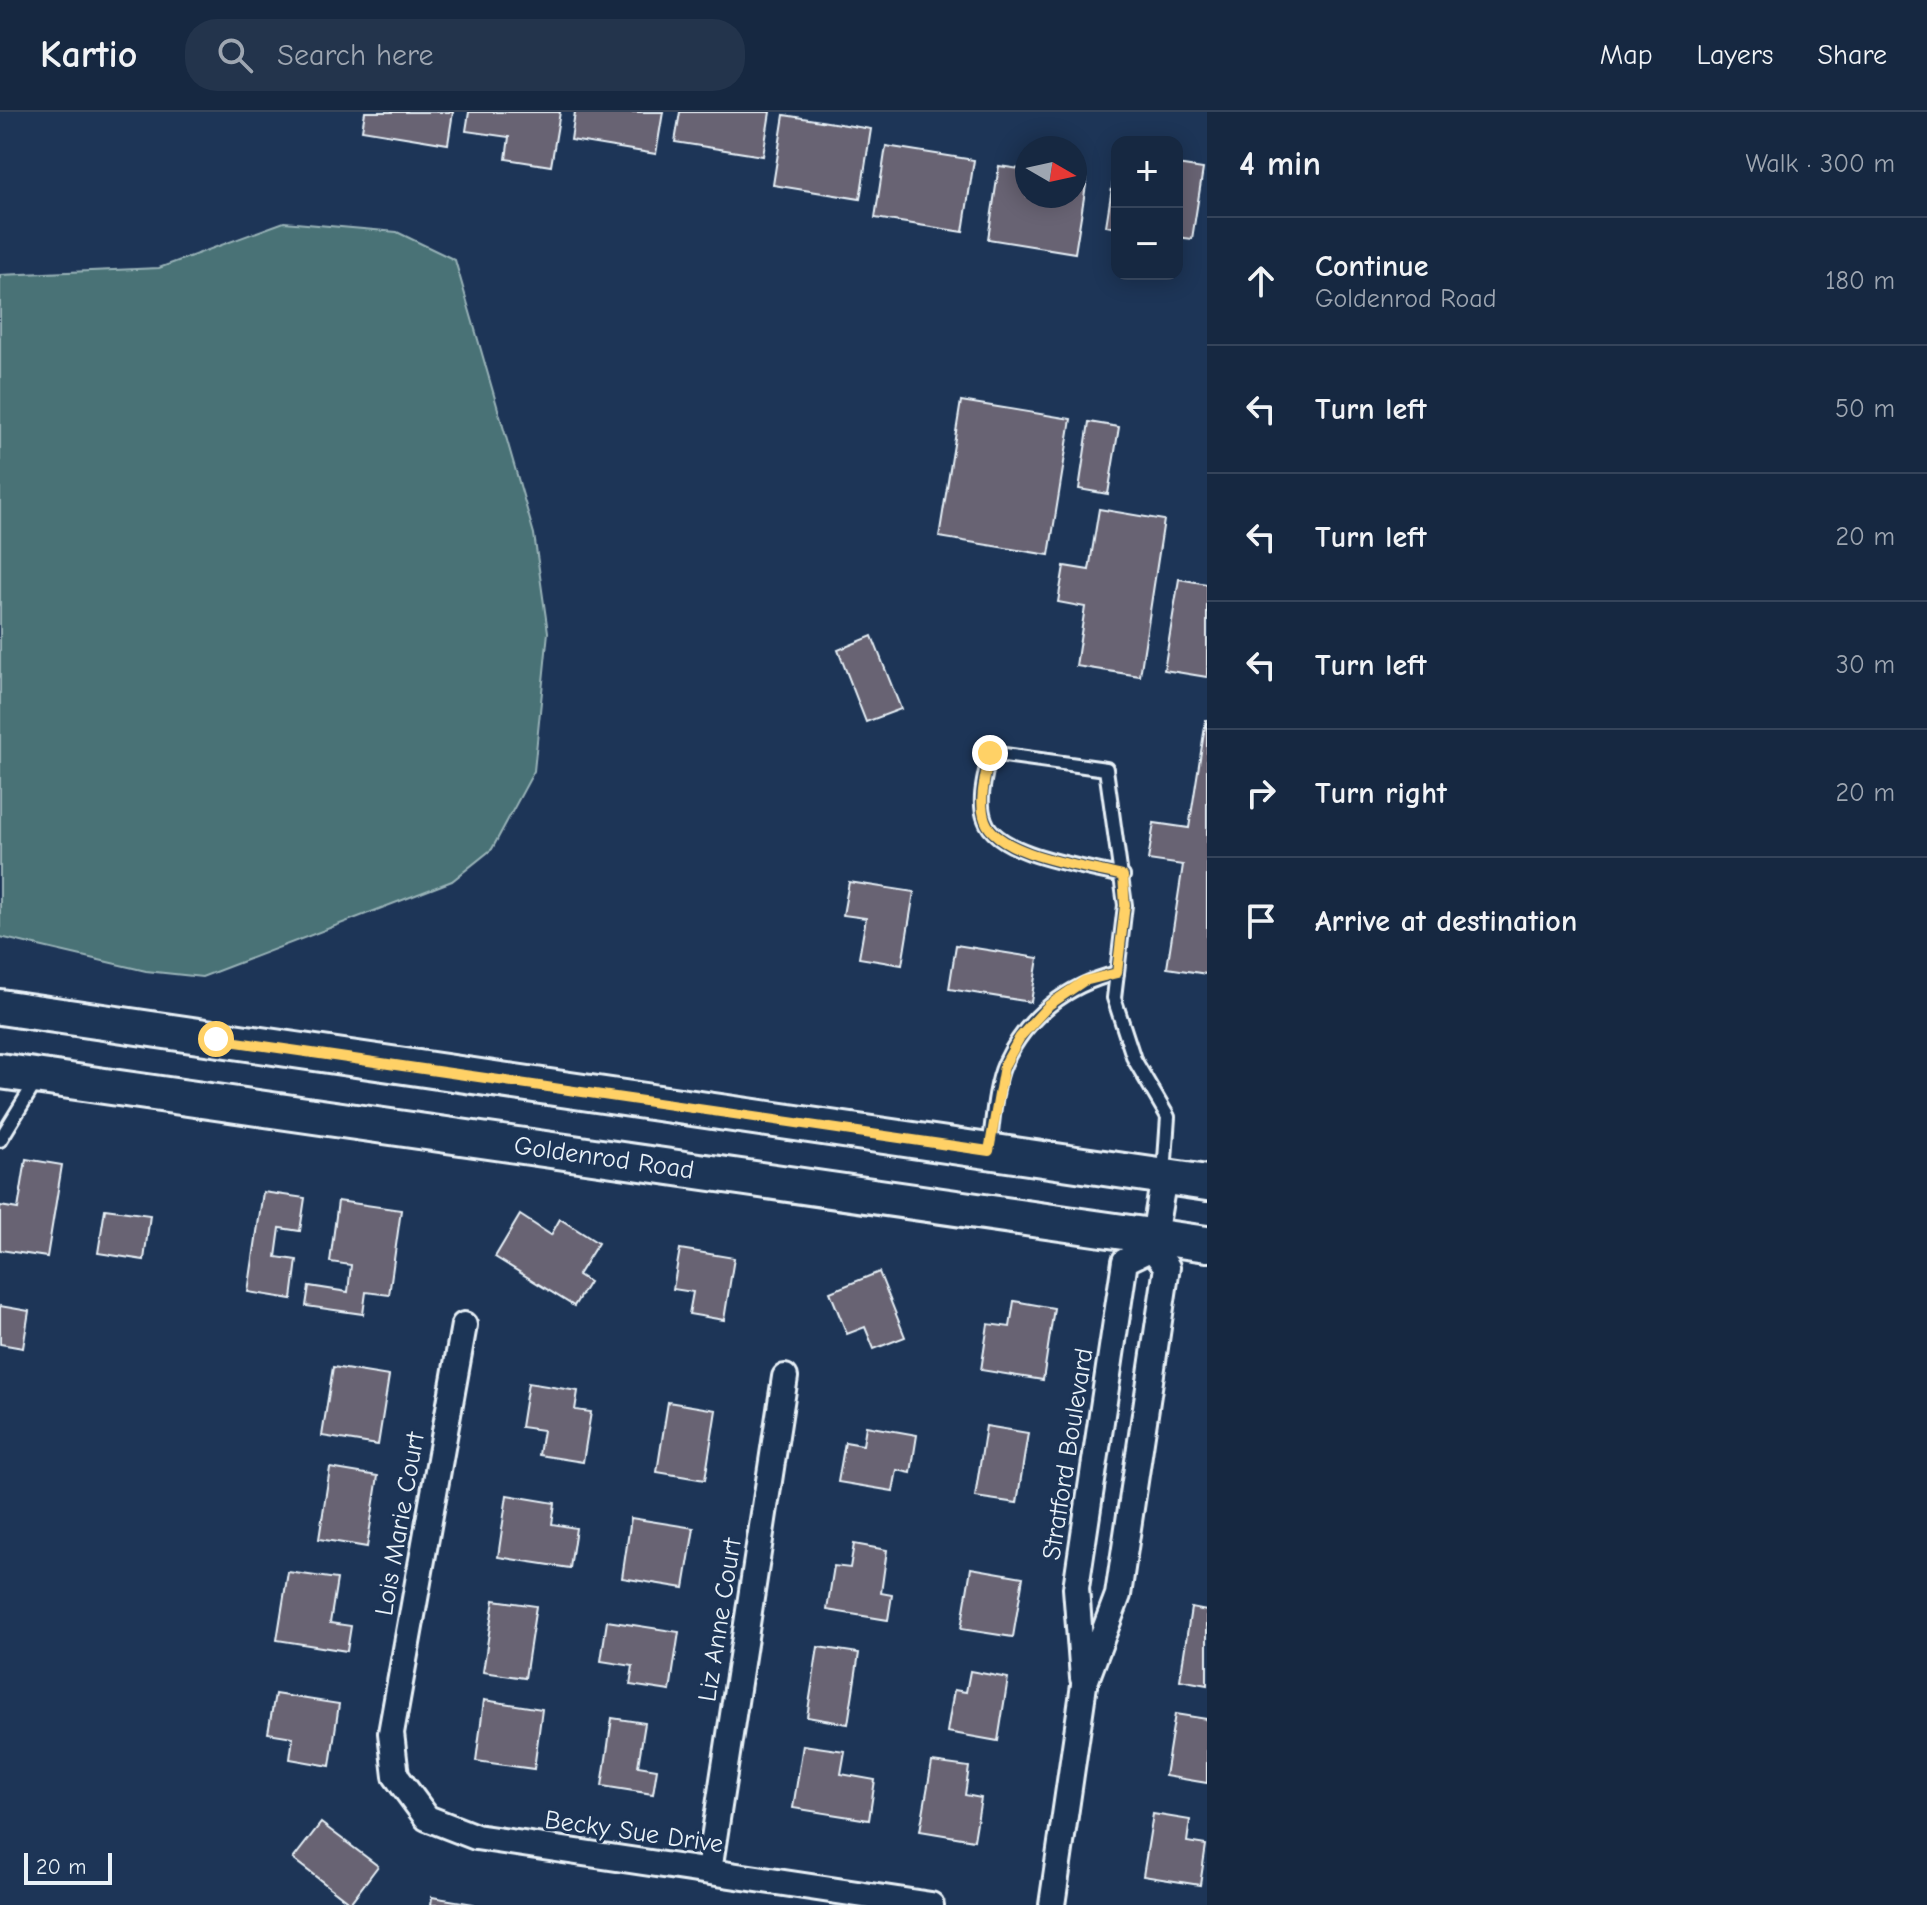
<!DOCTYPE html>
<html lang="en">
<head>
<meta charset="utf-8">
<style>
	:root { --surface:#162841; --page:#23344c; --text:#f1f3f6; --muted:#9ea6b1; --line:#35445a }
	body { margin:0; font-family:"Comic Neue",sans-serif; background:var(--page); color:var(--text) }
	.controls { position:absolute; right:24px; top:24px; display:grid; overflow:hidden; border-radius:16px; box-shadow:0 4px 20px #0003 }
	.controls button { width:72px; height:72px; display:grid; place-items:center; padding:0; border:0; border-bottom:2px solid var(--line); background:var(--surface); color:var(--text); font:40px sans-serif }
	.compass { position:absolute; left:1015px; top:24px; width:72px; height:72px; border-radius:50%; background:var(--surface); box-shadow:0 4px 20px #0003; rotate:99deg }
	.scale { position:absolute; left:24px; bottom:20px; width:88px; box-sizing:border-box; padding-left:8px; border:4px solid #e8f1f8; border-top:0; font-size:22px; line-height:28px; white-space:nowrap; color:#e8f1f8; -webkit-text-stroke:6px #1d3557; paint-order:stroke }
	.stop { position:absolute; width:24px; height:24px; margin:-18px; border:6px solid #ffd166; border-radius:50%; background:#fff }
	.stop.end { background:#ffd166; border-color:#fff; box-shadow:0 2px 8px #0008 }
	.list { margin:0; padding:0; list-style:none }
	h2 { display:flex; justify-content:space-between; align-items:center; height:104px; margin:0; padding:0 32px; font-size:34px }
	h2 small { font-size:26px; font-weight:400; color:var(--muted) }
	.list li { display:grid; grid-template-columns:52px 1fr auto; gap:24px; align-items:center; box-sizing:border-box; height:128px; padding:0 32px; border-top:2px solid var(--line) }
	.list b { display:block; font-size:30px; white-space:nowrap }
	.list p { margin:0; font-size:26px; white-space:nowrap; color:var(--muted) }
	.list em { font-size:26px; font-style:normal; color:var(--muted) }
	.icon { flex:none; width:44px; height:44px; fill:none; stroke:currentColor; stroke-width:2; stroke-linecap:round; stroke-linejoin:round }
	.map { position:relative; flex:none; width:1207px; height:1793px; overflow:hidden }
	header { display:flex; align-items:center; gap:48px; box-sizing:border-box; height:112px; padding:0 40px; background:var(--surface); border-bottom:2px solid var(--line) }
	header strong { font-size:38px }
	nav { display:flex; gap:44px; margin-inline-start:auto; font-size:28px }
	.search { width:560px; height:72px; background:var(--page); display:flex; align-items:center; gap:20px; box-sizing:border-box; padding:0 28px; border-radius:32px; color:var(--muted); font-size:30px }
	main { display:flex }
	aside { flex:1; background:var(--surface) }
	.map>svg:first-child { display:block }
	.green { fill:#487276; stroke:#98b2b7; stroke-width:2 }
	.building { fill:#676373; stroke:#e8f1f8; stroke-width:2 }
	.lines { fill:none; stroke-linecap:round; stroke-linejoin:round }
	.lane-casing { stroke:#e8f1f8; stroke-width:18 }
	.street-casing { stroke:#e8f1f8; stroke-width:30 }
	.secondary-casing { stroke:#e8f1f8; stroke-width:40 }
	.lane { stroke:#1d3557; stroke-width:12 }
	.street { stroke:#1d3557; stroke-width:24 }
	.secondary { stroke:#1d3557; stroke-width:34 }
	.route { stroke:#ffd166; stroke-width:10 }
	.labels { text-anchor:middle; dominant-baseline:central; stroke-width:6; stroke-linejoin:round; paint-order:stroke }
	.street-label { font-size:26px; fill:#e8f1f8; stroke:#1d3557 }
</style>
</head>
<body>
<header>
<strong>Kartio</strong>
<div class="search"><svg class="icon" aria-label="search" viewBox="0 0 24 24"><circle cx="10" cy="10" r="6"/><path d="M15 15l6 6"/></svg>Search here</div>
<nav><a>Map</a><a>Layers</a><a>Share</a></nav>
</header>
<main>
<div class="map">
<svg width="1207" height="1793" viewBox="0 0 1207 1793">
	<rect width="100%" height="100%" fill="#1d3557"/>
	<filter id="ink" filterUnits="userSpaceOnUse"><feTurbulence type="fractalNoise" baseFrequency=".0125" numOctaves="2"/><feDisplacementMap in="SourceGraphic" scale="16" xChannelSelector="R" yChannelSelector="G"/><feConvolveMatrix kernelMatrix="1 2 1 2 8 2 1 2 1" color-interpolation-filters="sRGB"/></filter>
	<g filter="url(#ink)">
		<path class="green" d="M284 110 397 120 455 148 534 422 548 520 534 659 492 737 452 769 202 865 146 859 0 825V163L159 156Z"/>
		<g class="building">
			<path d="M365 0H453L448 32 362 18Z"/>
			<path d="M469 0H560L551 54 506 47 509 25 466 19Z"/>
			<path d="M575 0H663L656 42 571 28Z"/>
			<path d="M680 0H770L763 44 675 30Z"/>
			<path d="M784 3 871 17 860 87 773 73Z"/>
			<path d="M886 34 974 48 963 120 875 106Z"/>
			<path d="M1117 44V116L1106 114Z"/>
			<path d="M1177 53 1203 57 1192 127 1177 125Z"/>
			<path d="M999 54 1027 58V84H1075V66L1087 67 1075 141 988 127Z"/>
			<path d="M961 289 1071 307 1049 443 939 425Z"/>
			<path d="M1089 310 1119 315 1108 382 1079 377Z"/>
			<path d="M1099 397 1164 408 1140 564 1076 554 1085 495 1058 490 1064 454 1089 458Z"/>
			<path d="M1179 467 1207 472V565L1164 558Z"/>
			<path d="M872 524 901 597 866 610 838 538Z"/>
			<path d="M1206 608H1207V862L1167 856 1183 753 1148 748 1154 711 1189 716Z"/>
			<path d="M849 770 914 780 902 853 859 846 866 806 843 803Z"/>
			<path d="M956 833 1038 846 1031 890 949 877Z"/>
			<path d="M26 1047 62 1053 47 1145 0 1138V1094L18 1097Z"/>
			<path d="M263 1080 305 1086 300 1119 280 1116 276 1145 297 1148 292 1187 248 1180Z"/>
			<path d="M338 1089 401 1098 389 1183 366 1180 363 1202 306 1194 309 1174 348 1180 351 1153 330 1150Z"/>
			<path d="M105 1097 150 1103 144 1148 98 1141Z"/>
			<path d="M520 1103 551 1123 560 1107 598 1131 578 1163 589 1170 574 1194 495 1145Z"/>
			<path d="M680 1137 734 1146 724 1208 689 1202 693 1180 673 1177Z"/>
			<path d="M879 1160 905 1225 874 1237 865 1215 847 1222 830 1180Z"/>
			<path d="M1014 1189 1054 1196 1043 1268 981 1258 988 1212 1010 1215Z"/>
			<path d="M0 1194 29 1199 23 1236 0 1232Z"/>
			<path d="M333 1255 389 1264 378 1333 322 1324Z"/>
			<path d="M528 1271 578 1279 575 1298 591 1300 583 1350 539 1343 543 1318 521 1315Z"/>
			<path d="M668 1290 716 1298 705 1368 657 1360Z"/>
			<path d="M866 1314 917 1323 911 1361 897 1358 893 1379 838 1370 845 1330 863 1333Z"/>
			<path d="M986 1314 1028 1321 1017 1391 975 1385Z"/>
			<path d="M330 1356 378 1364 367 1435 319 1427Z"/>
			<path d="M507 1383 555 1391 552 1412 576 1416 570 1456 498 1445Z"/>
			<path d="M631 1406 694 1416 684 1476 622 1466Z"/>
			<path d="M854 1432 887 1438 881 1481 892 1483 888 1508 827 1498 834 1454 850 1456Z"/>
			<path d="M971 1456 1023 1465 1013 1525 961 1517Z"/>
			<path d="M288 1460 337 1467 330 1511 351 1514 347 1539 277 1528Z"/>
			<path d="M494 1488 536 1494 525 1566 483 1560Z"/>
			<path d="M1191 1496 1207 1499V1573L1180 1568Z"/>
			<path d="M607 1509 679 1520 670 1579 630 1573 633 1554 601 1549Z"/>
			<path d="M818 1535 859 1541 848 1612 807 1605Z"/>
			<path d="M970 1559 1008 1566 998 1629 947 1620 954 1578 966 1580Z"/>
			<path d="M275 1582 339 1592 330 1654 290 1647 293 1625 268 1621Z"/>
			<path d="M484 1588 542 1597 534 1657 476 1649Z"/>
			<path d="M1175 1602 1207 1607V1671L1165 1664Z"/>
			<path d="M612 1606 645 1611 638 1654 657 1657 653 1682 602 1674Z"/>
			<path d="M803 1633 845 1639 841 1662 875 1668 869 1708 793 1696Z"/>
			<path d="M932 1650 969 1655 965 1683 981 1686 974 1728 920 1719Z"/>
			<path d="M1153 1702 1190 1708 1187 1730 1206 1733 1200 1773 1143 1764Z"/>
			<path d="M321 1711 378 1754 350 1791 293 1747Z"/>
			<path d="M432 1785 474 1792V1793H431Z"/>
		</g>
		<g class="lines">
			<g class="lane-casing">
				<g id="lane">
					<path d="M1123 764C1088 755 997 744 985 708 977 688 986 661 990 641L1106 657 1125 793 1114 886 1134 947 1168 1005 1164 1062"/>
					<path d="M0 1028 38 966"/>
					<path d="M989 1037C993 1010 994 976 1005 951 1027 904 1067 873 1117 861"/>
				</g>
			</g>
			<g class="street-casing">
				<g id="street">
					<path d="M464 1213 391 1621 396 1664 427 1706 476 1725 931 1793"/>
					<path d="M1083 1566 1076 1476 1125 1149 1152 1136"/>
					<path d="M709 1759 785 1265"/>
					<path d="M1052 1793 1084 1573 1118 1483 1167 1155 1152 1136 1164 1065"/>
				</g>
			</g>
			<g class="secondary-casing">
				<g id="secondary">
					<path d="M0 895 1207 1071"/>
					<path d="M0 959 1207 1132"/>
				</g>
			</g>
			<use href="#lane" class="lane"/>
			<use href="#street" class="street"/>
			<use href="#secondary" class="secondary"/>
		</g>
	</g>
	<g class="lines" filter="url(#ink)">
		<path class="route" d="M216 927 989 1039 1004 954 1020 925 1049 893 1084 869 1117 861 1125 793 1123 764C1089 755 997 744 985 708 978 688 986 662 990 641"/>
	</g>
	<g class="labels">
		<g class="street-label">
			<text transform="translate(604 1046) rotate(8)">Goldenrod Road</text>
			<text transform="translate(1068 1342) rotate(-81)">Stratford Boulevard</text>
			<text transform="translate(400 1412) rotate(-80)">Lois Marie Court</text>
			<text transform="translate(720 1508) rotate(-81)">Liz Anne Court</text>
			<text transform="translate(634 1720) rotate(8)">Becky Sue Drive</text>
		</g>
	</g>
</svg>
<div class="controls">
<button>+</button>
<button>−</button>
</div>
<svg class="compass" viewBox="-18 -18 36 36"><path d="M0-13l5 13h-10z" fill="#e53935"/><path d="M0 13l5-13h-10z" fill="#9ea6b1"/></svg>
<div class="scale">20 m</div>
<div class="stop" style="left:216px;top:927px"></div>
<div class="stop end" style="left:990px;top:641px"></div>
</div>
<aside>
<h2>4 min<small>Walk · 300 m</small></h2>
<ul class="list">
<li><svg class="icon" aria-label="ahead" viewBox="0 0 24 24"><path d="M12 20V5M6 11l6-6 6 6"/></svg><div><b>Continue</b><p>Goldenrod Road</p></div><em>180 m</em></li>
<li><svg class="icon" aria-label="left" viewBox="0 0 24 24"><path d="M17 20v-9H6M10 6l-5 5 5 5"/></svg><div><b>Turn left</b></div><em>50 m</em></li>
<li><svg class="icon" aria-label="left" viewBox="0 0 24 24"><path d="M17 20v-9H6M10 6l-5 5 5 5"/></svg><div><b>Turn left</b></div><em>20 m</em></li>
<li><svg class="icon" aria-label="left" viewBox="0 0 24 24"><path d="M17 20v-9H6M10 6l-5 5 5 5"/></svg><div><b>Turn left</b></div><em>30 m</em></li>
<li><svg class="icon" aria-label="right" viewBox="0 0 24 24"><path d="M7 20v-9h11M14 6l5 5-5 5"/></svg><div><b>Turn right</b></div><em>20 m</em></li>
<li><svg class="icon" aria-label="arrive" viewBox="0 0 24 24"><path d="M6 21V4h12l-3 4 3 4H6"/></svg><div><b>Arrive at destination</b></div></li>
</ul>
</aside>
</main>
</body>
</html>
